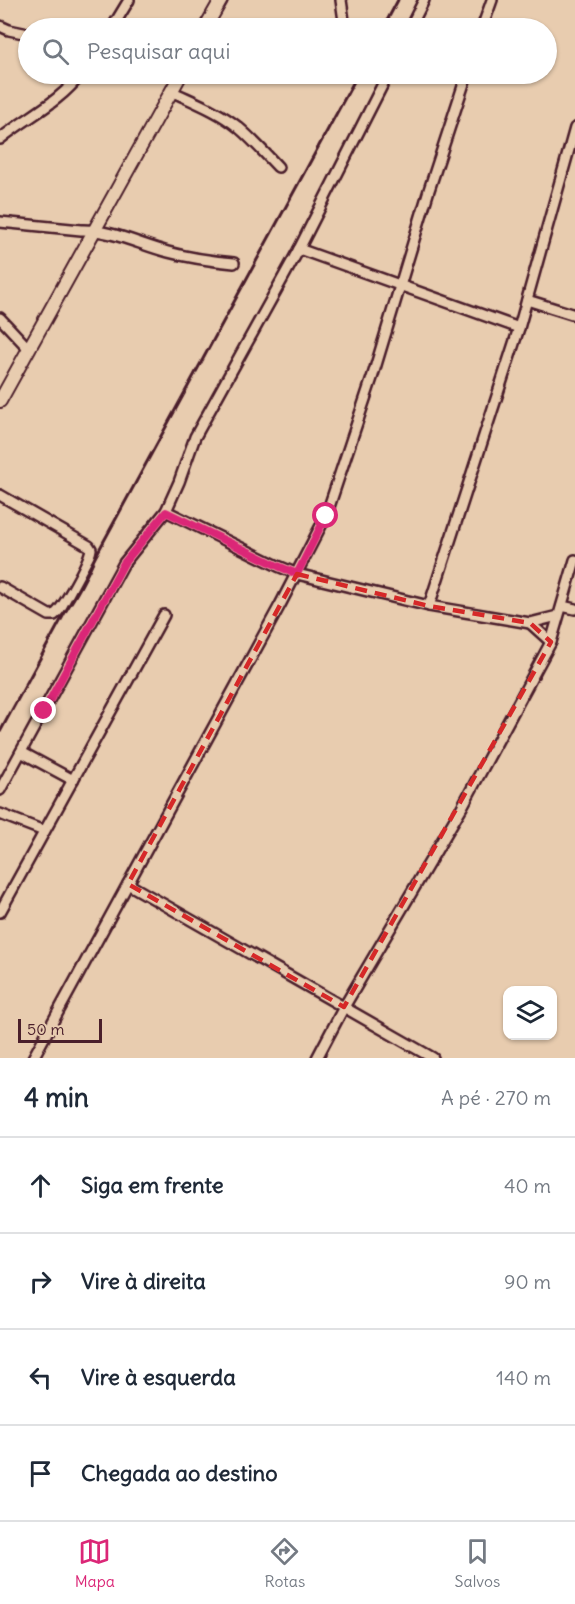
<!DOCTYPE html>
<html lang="pt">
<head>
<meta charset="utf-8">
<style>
	:root { --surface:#fff; --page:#f2f2f3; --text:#1f2937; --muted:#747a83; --line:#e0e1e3; --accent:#db2777 }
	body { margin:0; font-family:Delius,sans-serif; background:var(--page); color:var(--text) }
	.controls { position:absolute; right:18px; bottom:18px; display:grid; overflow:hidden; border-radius:12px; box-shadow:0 2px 4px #0004 }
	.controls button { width:54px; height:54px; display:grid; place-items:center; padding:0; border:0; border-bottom:2px solid var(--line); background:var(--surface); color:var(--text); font:30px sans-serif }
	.scale { position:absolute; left:18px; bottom:15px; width:84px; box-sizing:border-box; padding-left:6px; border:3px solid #4a1f2b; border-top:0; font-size:16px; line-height:21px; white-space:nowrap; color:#4a1f2b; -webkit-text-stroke:4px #e8ccaf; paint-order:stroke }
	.stop { position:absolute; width:18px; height:18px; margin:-14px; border:4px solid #db2777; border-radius:50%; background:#fff }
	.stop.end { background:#db2777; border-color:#fff; box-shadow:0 2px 6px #0008 }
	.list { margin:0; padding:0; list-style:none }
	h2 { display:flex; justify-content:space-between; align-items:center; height:78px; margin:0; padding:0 24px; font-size:26px }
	h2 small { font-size:20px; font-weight:400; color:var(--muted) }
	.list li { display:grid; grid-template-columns:39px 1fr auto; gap:18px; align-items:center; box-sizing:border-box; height:96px; padding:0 24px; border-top:2px solid var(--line) }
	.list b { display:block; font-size:22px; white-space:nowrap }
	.list em { font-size:20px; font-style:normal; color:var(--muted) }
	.icon { flex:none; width:33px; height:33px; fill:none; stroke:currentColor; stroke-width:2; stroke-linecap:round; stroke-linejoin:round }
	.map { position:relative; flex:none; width:575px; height:1058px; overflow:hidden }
	.search { position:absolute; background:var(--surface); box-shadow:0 2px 4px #0004; left:18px; right:18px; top:18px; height:66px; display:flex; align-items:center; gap:15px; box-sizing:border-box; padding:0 21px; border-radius:33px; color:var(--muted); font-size:22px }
	.sheet { height:462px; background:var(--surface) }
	nav { display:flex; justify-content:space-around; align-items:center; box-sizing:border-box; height:84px; border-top:2px solid var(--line); background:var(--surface); font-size:16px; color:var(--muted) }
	nav a { display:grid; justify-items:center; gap:3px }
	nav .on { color:var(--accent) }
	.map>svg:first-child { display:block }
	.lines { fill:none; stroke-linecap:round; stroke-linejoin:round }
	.minor-casing { stroke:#4a1f2b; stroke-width:14 }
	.tertiary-casing { stroke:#4a1f2b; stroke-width:16 }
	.minor { stroke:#e8ccaf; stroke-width:9 }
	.tertiary { stroke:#e8ccaf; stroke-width:12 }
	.rail { stroke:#4a1f2b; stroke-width:3 }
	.route { stroke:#db2777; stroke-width:8 }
	.marked { fill:none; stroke:#d62828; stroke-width:4.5; stroke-dasharray:12 8; stroke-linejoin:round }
</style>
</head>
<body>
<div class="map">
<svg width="575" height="1058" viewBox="0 0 575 1058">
	<rect width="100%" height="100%" fill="#e8ccaf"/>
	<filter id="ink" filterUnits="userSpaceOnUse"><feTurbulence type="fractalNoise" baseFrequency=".0167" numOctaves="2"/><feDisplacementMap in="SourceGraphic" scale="12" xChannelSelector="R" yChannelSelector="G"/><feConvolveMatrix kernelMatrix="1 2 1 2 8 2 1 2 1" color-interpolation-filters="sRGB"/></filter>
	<g filter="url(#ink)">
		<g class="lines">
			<g class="minor-casing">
				<g id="minor">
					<path d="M341 0 345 28"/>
					<path d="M0 26 9 30 28 34"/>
					<path d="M112 28 129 0"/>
					<path d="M410 28 424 0"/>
					<path d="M482 28 492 0"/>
					<path d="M171 91C194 102 218 111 238 127 252 139 265 153 278 167"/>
					<path d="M0 139C27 117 59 103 81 74"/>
					<path d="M0 222 81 230C109 229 141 245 168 252 190 258 211 261 234 263"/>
					<path d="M299 249 519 328"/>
					<path d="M527 300 575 315"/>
					<path d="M0 318 29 349"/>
					<path d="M0 495 89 546 91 549C89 562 64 608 54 615H49L0 587"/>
					<path d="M166 511 278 566 297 574 429 606 530 623 558 616"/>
					<path d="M429 606 519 328 575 128"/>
					<path d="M562 606 575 609"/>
					<path d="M530 623 551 642"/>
					<path d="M21 752 73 780"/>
					<path d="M0 790 124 563 166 511 179 482 195 437 299 249 388 74"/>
					<path d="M0 814 44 831"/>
					<path d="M128 884 433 1058"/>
					<path d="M0 912 164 615"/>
					<path d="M33 1058 280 605 326 516 373 375 429 190 467 74"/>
					<path d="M317 1058 344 1007 462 807 551 642 575 560"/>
				</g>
			</g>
			<g class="tertiary-casing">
				<g id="tertiary">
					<path d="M205 28 221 0"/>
					<path d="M0 401 181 74"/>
				</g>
			</g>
			<use href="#minor" class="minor"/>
			<use href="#tertiary" class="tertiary"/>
			<g class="rail">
				<path d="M383 28 398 0"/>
				<path d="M0 732 358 74"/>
			</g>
		</g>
	</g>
	<g class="lines" filter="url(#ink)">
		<path class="route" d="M44 711 124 563 166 512 278 566 297 574 326 516"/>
	</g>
	<path class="marked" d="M297 574 429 606 530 623 551 642 344 1007 128 884Z"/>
</svg>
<div class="controls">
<button><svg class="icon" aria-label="layers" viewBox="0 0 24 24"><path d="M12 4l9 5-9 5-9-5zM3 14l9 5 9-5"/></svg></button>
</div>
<div class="scale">50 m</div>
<div class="stop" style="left:326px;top:516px"></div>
<div class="stop end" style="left:44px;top:711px"></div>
<div class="search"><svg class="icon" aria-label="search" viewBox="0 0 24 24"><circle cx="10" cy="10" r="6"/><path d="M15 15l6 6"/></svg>Pesquisar aqui</div>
</div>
<section class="sheet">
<h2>4 min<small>A pé · 270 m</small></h2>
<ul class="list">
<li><svg class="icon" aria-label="ahead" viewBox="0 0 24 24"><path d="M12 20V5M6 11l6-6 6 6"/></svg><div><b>Siga em frente</b></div><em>40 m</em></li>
<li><svg class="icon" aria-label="right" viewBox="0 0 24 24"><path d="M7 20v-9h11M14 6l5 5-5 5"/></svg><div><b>Vire à direita</b></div><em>90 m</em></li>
<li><svg class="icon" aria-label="left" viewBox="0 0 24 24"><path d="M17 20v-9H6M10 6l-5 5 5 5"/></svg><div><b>Vire à esquerda</b></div><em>140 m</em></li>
<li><svg class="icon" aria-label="arrive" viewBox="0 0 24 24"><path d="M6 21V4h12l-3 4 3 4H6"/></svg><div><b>Chegada ao destino</b></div></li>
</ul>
</section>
<nav>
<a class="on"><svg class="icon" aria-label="map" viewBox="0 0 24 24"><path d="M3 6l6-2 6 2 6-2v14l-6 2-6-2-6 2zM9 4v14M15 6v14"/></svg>Mapa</a>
<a><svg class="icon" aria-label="directions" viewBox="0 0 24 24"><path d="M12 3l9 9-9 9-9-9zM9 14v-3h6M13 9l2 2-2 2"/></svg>Rotas</a>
<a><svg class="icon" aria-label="saved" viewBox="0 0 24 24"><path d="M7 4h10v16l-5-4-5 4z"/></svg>Salvos</a>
</nav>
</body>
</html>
